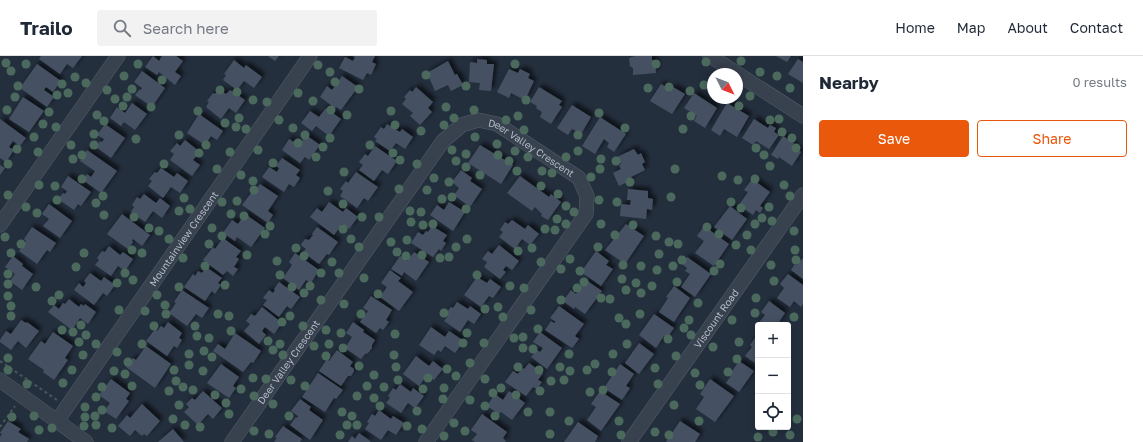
<!DOCTYPE html>
<html lang="en">
<head>
<meta charset="utf-8">
<style>
	:root { --surface:#fff; --page:#f2f2f3; --text:#1f2937; --muted:#747a83; --line:#e0e1e3; --accent:#ea580c }
	body { margin:0; font-family:"Golos Text",sans-serif; background:var(--page); color:var(--text) }
	.controls { position:absolute; right:12px; bottom:12px; display:grid; overflow:hidden; border-radius:4px; box-shadow:0 2px 10px #0003 }
	.controls button { width:36px; height:36px; display:grid; place-items:center; padding:0; border:0; border-bottom:1px solid var(--line); background:var(--surface); color:var(--text); font:20px sans-serif }
	.compass { position:absolute; left:707px; top:12px; width:36px; height:36px; border-radius:50%; background:var(--surface); box-shadow:0 2px 10px #0003; rotate:132deg }
	.list { margin:0; padding:0; list-style:none }
	h2 { display:flex; justify-content:space-between; align-items:center; height:52px; margin:0; padding:0 16px; font-size:17px }
	h2 small { font-size:13px; font-weight:400; color:var(--muted) }
	.actions { display:flex; gap:8px; padding:12px 16px }
	.actions a { flex:1; padding:9px 0; border:1px solid var(--accent); border-radius:4px; text-align:center; font-size:14px; color:var(--accent) }
	.actions .main { background:var(--accent); color:#fff }
	.icon { flex:none; width:22px; height:22px; fill:none; stroke:currentColor; stroke-width:2; stroke-linecap:round; stroke-linejoin:round }
	.map { position:relative; flex:none; width:803px; height:386px; overflow:hidden }
	header { display:flex; align-items:center; gap:24px; box-sizing:border-box; height:56px; padding:0 20px; background:var(--surface); border-bottom:1px solid var(--line) }
	header strong { font-size:19px }
	nav { display:flex; gap:22px; margin-inline-start:auto; font-size:14px }
	.search { width:280px; height:36px; background:var(--page); display:flex; align-items:center; gap:10px; box-sizing:border-box; padding:0 14px; border-radius:4px; color:var(--muted); font-size:15px }
	main { display:flex }
	aside { flex:1; background:var(--surface) }
	.map>svg:first-child { display:block }
	.building { fill:#455162; filter:url(#shadow) }
	.lines { fill:none; stroke-linecap:round; stroke-linejoin:round }
	.minor-casing { stroke:#565f6c; stroke-width:15 }
	.path { stroke:#44595c; stroke-width:2; stroke-dasharray:3 3; stroke-linecap:butt }
	.minor { stroke:#38414e; stroke-width:14 }
	.tree { fill:#4b6a5d }
	.labels { text-anchor:middle; dominant-baseline:central; stroke-width:3; stroke-linejoin:round; paint-order:stroke }
	.street-label { font-size:10px; fill:#b4bcc9; stroke:#1d2633 }
</style>
</head>
<body>
<header>
<strong>Trailo</strong>
<div class="search"><svg class="icon" aria-label="search" viewBox="0 0 24 24"><circle cx="10" cy="10" r="6"/><path d="M15 15l6 6"/></svg>Search here</div>
<nav><a>Home</a><a>Map</a><a>About</a><a>Contact</a></nav>
</header>
<main>
<div class="map">
<svg width="803" height="386" viewBox="0 0 803 386">
	<defs>
		<filter id="shadow"><feDropShadow dx="3.5" dy="-3.5" stdDeviation="2" flood-color="#0009"/></filter>
	</defs>
	<rect width="100%" height="100%" fill="#242f3e"/>
	<g class="building">
		<path d="M41 0H82L73 12 67 8 60 18 39 3Z"/>
		<path d="M153 0 159 5 162 0H176L183 5 175 16 181 20 175 29 159 16 157 19 145 11Z"/>
		<path d="M268 0H279L275 5Z"/>
		<path d="M353 0H375L372 6 376 8 371 19 367 17 363 24 339 12 345 1 353 5 355 1Z"/>
		<path d="M636 0H652V4H655L656 17 633 19V12L630 10 629 3 631 1Z"/>
		<path d="M776 0H791L787 6Z"/>
		<path d="M477 3 487 4V8H494L491 35 479 34 480 27 469 26 470 6 477 7Z"/>
		<path d="M798 3 803 6V27L788 18Z"/>
		<path d="M234 4 244 12 246 9 262 21 254 32 244 25 237 34 223 24 226 19 224 18Z"/>
		<path d="M448 5 455 19 457 18 463 29 451 35 448 29 435 35 427 17Z"/>
		<path d="M37 8 61 25 53 36 46 31 44 34 54 41 47 51 20 32Z"/>
		<path d="M509 13 518 17 520 13 530 18 528 22 534 25 525 44 511 37 509 42 497 36Z"/>
		<path d="M142 15 165 32 152 51 135 39 140 33 141 34 142 32 134 26Z"/>
		<path d="M342 20 358 31 341 54 336 51 335 52 320 41 327 30 332 34Z"/>
		<path d="M661 28 671 34 673 31 685 38 672 58 650 45Z"/>
		<path d="M416 31 433 46 428 52 432 56 420 69 410 60 413 57 402 48 406 43 404 41 410 34 412 36Z"/>
		<path d="M539 31 562 45 559 49 562 51 551 68 540 61 542 56 536 52 537 50 530 46Z"/>
		<path d="M218 33 226 38 230 34 245 44 236 57 229 52 221 63 206 51 209 46 207 45 213 37 215 38Z"/>
		<path d="M694 37 717 52 705 72 694 65 697 60 684 52Z"/>
		<path d="M23 41 44 55 29 76 9 63Z"/>
		<path d="M132 47 147 58 135 74 124 66 121 70 110 62 117 51 125 57Z"/>
		<path d="M727 47 749 60 737 81 724 73 720 80 711 74Z"/>
		<path d="M572 49 591 61 581 78 572 73 568 79 557 72Z"/>
		<path d="M326 52 341 63 329 80 316 70 312 75 301 67 310 55 319 61Z"/>
		<path d="M199 58 223 75 217 84 211 80 205 89 187 77Z"/>
		<path d="M600 61 626 78 614 96 607 91 609 87 604 83 595 98 582 90Z"/>
		<path d="M0 63 26 82 20 90 13 85 9 91 14 94 6 106 0 102Z"/>
		<path d="M754 63 768 72 770 69 776 72 774 76 779 79 769 93 756 85 753 89 742 82Z"/>
		<path d="M105 68 125 82 111 102 96 91 100 85 102 86 104 83 97 79Z"/>
		<path d="M387 68 400 76 402 73 413 81 405 93 396 87 390 95 375 85 377 83 374 81 381 71 384 73Z"/>
		<path d="M306 79 320 89 309 104 305 101 300 107 282 94 289 83 299 89Z"/>
		<path d="M783 80 794 87 792 90 801 96 792 110 779 101 778 103 771 99Z"/>
		<path d="M185 84 200 96 193 104 200 109 192 120 170 104 174 98 170 95 177 87 180 90Z"/>
		<path d="M480 89 513 109 501 128 468 107Z"/>
		<path d="M375 90 397 105 388 118 382 114 374 125 359 114 363 109 359 106 365 98 368 100Z"/>
		<path d="M634 93 638 99 641 97 645 106 642 108 645 114 631 121 632 124 619 130 613 117 621 113 619 109 621 108 617 101Z"/>
		<path d="M87 94 117 115 101 137 83 124 87 118 91 121 95 115 80 105Z"/>
		<path d="M282 102 300 114 296 119 300 122 294 131 289 128 284 136 262 121 269 111 277 116 279 112 276 110Z"/>
		<path d="M0 109 5 112 0 119Z"/>
		<path d="M161 112 174 121 177 117 188 125 180 137 171 131 163 142 148 130 152 125 149 123 155 116 157 117Z"/>
		<path d="M461 114 472 122 470 125 482 133 470 151 454 139 459 132 452 126Z"/>
		<path d="M356 116 378 131 368 145 364 142 357 152 340 140 343 135 340 133 346 125 348 127Z"/>
		<path d="M68 120 91 136 81 150 78 148 74 154 58 143 63 137 65 138 67 135 61 131Z"/>
		<path d="M520 120 549 141 551 138 561 146 548 164 541 160 542 158 535 151 532 155 507 137Z"/>
		<path d="M752 123 770 136 760 150 763 152 760 157 756 154 753 159 739 149 748 136 744 134Z"/>
		<path d="M260 128 278 140 268 155 273 159 268 167 242 149 251 137 253 138Z"/>
		<path d="M628 133 648 135V142L653 143 652 154 647 153 646 163 620 160 621 148 630 149 631 144H627Z"/>
		<path d="M144 138 156 147 160 142 170 150 162 162 153 155 145 166 131 156 134 151 132 149 137 141 140 143Z"/>
		<path d="M329 146 343 156 346 152 358 161 349 173 342 168 334 179 310 161 317 152 322 156Z"/>
		<path d="M449 146 465 156 453 175 430 159 437 149 444 154Z"/>
		<path d="M49 148 72 165 60 182 43 170 49 163 42 158Z"/>
		<path d="M730 150 747 163 732 184 714 171Z"/>
		<path d="M122 158 150 179 142 190 133 183 132 185 133 186 128 193 107 178Z"/>
		<path d="M245 158 265 172 251 191 237 181 235 185 223 177 232 164 238 168Z"/>
		<path d="M512 164 525 173 528 169 539 178 530 189 522 183 515 193 499 181 503 176 500 174 505 166 508 168Z"/>
		<path d="M626 168 644 180 625 208 605 194Z"/>
		<path d="M432 170 447 179 443 185 446 187 441 195 439 193 433 201 411 187 418 176 423 179 426 175 428 176Z"/>
		<path d="M704 170 729 188 714 210 695 197 704 185 697 180Z"/>
		<path d="M32 171 56 187 50 196 47 194 37 208 19 195 26 185 24 183Z"/>
		<path d="M317 171 338 186 329 199 327 198 319 208 303 196 306 193 302 190 301 188 305 183 309 184 313 179 312 178Z"/>
		<path d="M223 182 241 195 236 201 239 203 234 211 238 213 233 220 227 215 223 219 203 204 213 191 215 193Z"/>
		<path d="M499 189 519 205 512 214 506 210 503 214 506 216 500 223 484 211 487 206 482 203 488 195 492 198Z"/>
		<path d="M109 190 120 199 123 196 133 203 125 215 118 210 111 220 95 209 99 204 97 202 102 195 105 196Z"/>
		<path d="M596 195 609 205 606 209 613 213 601 230 581 216Z"/>
		<path d="M414 196 429 206 416 225 404 216 402 220 391 213 400 200 407 205Z"/>
		<path d="M295 197 319 214 311 227 306 224 299 234 283 222 292 209 289 206Z"/>
		<path d="M13 200 23 208 22 210 33 218 22 234 10 225 15 218 5 211Z"/>
		<path d="M687 201 711 218 695 241 681 231 690 218 685 215 687 212 682 208Z"/>
		<path d="M803 202V223L791 214 795 208 797 209Z"/>
		<path d="M206 211 222 222 218 227 221 229 215 238 212 235 205 245 184 231 193 218 195 220 198 215 202 217Z"/>
		<path d="M390 214 401 222 398 225 413 236 399 255 380 241 387 231 381 227Z"/>
		<path d="M90 217 101 225 104 221 115 229 107 240 103 237 94 249 74 234 79 227 83 231 86 227 84 225Z"/>
		<path d="M788 218 803 229V248L801 251 794 245 790 251 777 242 784 232 780 228Z"/>
		<path d="M477 221 487 227 490 223 501 231 493 242 489 240 481 251 464 239Z"/>
		<path d="M586 224 602 235 585 258 575 251 574 253 563 245 571 234 576 238Z"/>
		<path d="M279 226 300 241 291 253 287 250 279 261 263 249 267 244 263 242 269 234 273 237 275 234 274 233Z"/>
		<path d="M674 230 690 242 674 266 659 256 668 242 666 241Z"/>
		<path d="M182 234 209 252 202 262 196 258 187 270 169 257 176 247 174 246Z"/>
		<path d="M371 240 392 254 386 264 389 266 383 274 380 272 376 277 360 266 368 255 363 252Z"/>
		<path d="M69 243 79 251 81 248 84 250 85 248 96 256 88 268 80 262 72 274 48 256 54 249 59 253 63 247 65 248Z"/>
		<path d="M769 245 785 257 777 269H757L765 259 761 256Z"/>
		<path d="M457 246 468 253 470 250 481 258 474 268 468 264 460 276 444 265 448 260 445 259 451 251 453 252Z"/>
		<path d="M559 250 584 268 575 280 579 283 572 292 545 274 551 265 554 267 556 266 550 262Z"/>
		<path d="M262 251 282 267 274 278 265 271 262 275 266 279 259 288 244 275 250 268 246 265 251 258 255 260Z"/>
		<path d="M654 258 674 272 667 282 664 280 656 292 639 279Z"/>
		<path d="M21 264 26 267 27 266 39 275 26 292 18 285 11 294 0 286V284L6 275 11 278Z"/>
		<path d="M168 266 182 277 179 282 182 284 177 292 174 290 167 300 146 285 155 273 157 275 161 270 164 272Z"/>
		<path d="M353 266 364 274 363 276 375 284 372 289V292L368 297 365 298 361 303 345 292 352 281 346 277Z"/>
		<path d="M431 271 445 281 449 275 464 285 455 297 445 290 441 296 438 294 434 299 419 289Z"/>
		<path d="M53 276 73 290 65 302 68 304 54 324 43 316 44 314 28 303 41 285 45 288Z"/>
		<path d="M540 276 562 292 547 313 531 301 537 294 540 296 543 292 533 286Z"/>
		<path d="M235 277 261 295 253 307 251 306 243 316 213 295 218 288 225 293Z"/>
		<path d="M758 278V309L745 300 752 291 750 289Z"/>
		<path d="M639 287 654 298 639 318 625 307Z"/>
		<path d="M146 290 171 308 155 332 126 311 133 302 136 304Z"/>
		<path d="M337 294 353 306 350 310 354 313V315L351 320H348L341 330 319 315 327 303 329 305Z"/>
		<path d="M416 300 429 310 433 305 443 313 434 324 427 319 419 330 403 318Z"/>
		<path d="M739 305 754 315 739 336 726 327 732 318 731 317Z"/>
		<path d="M529 307 543 317 538 324 542 326 537 333 533 331 526 340 505 326 513 315 518 318 522 312 524 313Z"/>
		<path d="M221 308 239 321 233 330 236 332 229 342 207 327Z"/>
		<path d="M620 308 634 318 626 330 630 332 622 344 604 332Z"/>
		<path d="M318 317 343 334 336 343 334 342 325 356 302 341Z"/>
		<path d="M111 323 130 337 126 343 129 345 116 363 104 355 110 347 99 339Z"/>
		<path d="M710 323 734 340 715 366 696 353 704 341 700 338Z"/>
		<path d="M400 328 411 336 413 332 424 340 415 352 408 347 401 357 386 347 390 342 388 340 393 332 396 334Z"/>
		<path d="M203 335 222 352 213 363 208 358 198 369 184 356 189 351 186 348 192 342 195 344Z"/>
		<path d="M509 335 525 347 512 364 501 356 499 358 487 350 495 338 503 344Z"/>
		<path d="M600 335 620 348 601 375 587 364 596 351 591 348Z"/>
		<path d="M300 343 311 351 309 354 323 364 310 384 290 369 296 361 297 362 298 360 291 355Z"/>
		<path d="M142 348 160 365 147 380 144 378 142 380 135 374 130 380 118 370 127 359 130 362Z"/>
		<path d="M379 354 391 363 393 360 404 367 396 379 388 374 381 384 365 373 369 367 367 366 372 358 375 360Z"/>
		<path d="M482 358 507 376 503 382 506 385 505 386H475L472 384 477 378 471 374Z"/>
		<path d="M8 365 21 373 18 376 29 383 27 386H0V381L2 378 0 377Z"/>
		<path d="M680 365 700 378 695 386H666Z"/>
		<path d="M578 366 598 380 595 386H564Z"/>
		<path d="M283 370 302 383 300 386H274L277 382 275 381Z"/>
		<path d="M173 373 184 386H158Z"/>
		<path d="M359 377 366 382 371 386H348L352 380 355 383Z"/>
	</g>
	<g class="lines">
		<g class="minor-casing">
			<g id="minor">
				<path d="M710 0 803 60"/>
				<path d="M0 169 118 0"/>
				<path d="M0 324 86 386"/>
				<path id="s1" d="M57 365 310 0"/>
				<path id="s2" d="M232 386 443 85 462 69 478 64 497 68 579 122 587 140 586 158 426 386"/>
				<path id="s3" d="M629 386 803 139"/>
			</g>
		</g>
		<g class="path">
			<path d="M0 305 57 344"/>
			<path d="M0 371 15 350"/>
		</g>
		<use href="#minor" class="minor"/>
	</g>
	<g class="tree">
		<circle cx="741" cy="5" r="4.5"/>
		<circle cx="706" cy="6" r="4.5"/>
		<circle cx="6" cy="7" r="4.5"/>
		<circle cx="26" cy="8" r="4.5"/>
		<circle cx="138" cy="8" r="4.5"/>
		<circle cx="515" cy="8" r="4.5"/>
		<circle cx="656" cy="8" r="4.5"/>
		<circle cx="318" cy="9" r="4.5"/>
		<circle cx="11" cy="15" r="4.5"/>
		<circle cx="330" cy="16" r="4.5"/>
		<circle cx="760" cy="16" r="4.5"/>
		<circle cx="426" cy="19" r="4.5"/>
		<circle cx="124" cy="20" r="4.5"/>
		<circle cx="777" cy="20" r="4.5"/>
		<circle cx="75" cy="21" r="4.5"/>
		<circle cx="162" cy="24" r="4.5"/>
		<circle cx="335" cy="26" r="4.5"/>
		<circle cx="86" cy="27" r="4.5"/>
		<circle cx="62" cy="28" r="4.5"/>
		<circle cx="704" cy="29" r="4.5"/>
		<circle cx="18" cy="30" r="4.5"/>
		<circle cx="466" cy="30" r="4.5"/>
		<circle cx="669" cy="31" r="4.5"/>
		<circle cx="648" cy="32" r="4.5"/>
		<circle cx="790" cy="32" r="4.5"/>
		<circle cx="132" cy="33" r="4.5"/>
		<circle cx="359" cy="33" r="4.5"/>
		<circle cx="107" cy="34" r="4.5"/>
		<circle cx="220" cy="34" r="4.5"/>
		<circle cx="690" cy="35" r="4.5"/>
		<circle cx="237" cy="36" r="4.5"/>
		<circle cx="68" cy="37" r="4.5"/>
		<circle cx="298" cy="37" r="4.5"/>
		<circle cx="57" cy="39" r="4.5"/>
		<circle cx="750" cy="40" r="4.5"/>
		<circle cx="15" cy="41" r="4.5"/>
		<circle cx="127" cy="41" r="4.5"/>
		<circle cx="115" cy="43" r="4.5"/>
		<circle cx="253" cy="44" r="4.5"/>
		<circle cx="526" cy="44" r="4.5"/>
		<circle cx="313" cy="45" r="4.5"/>
		<circle cx="267" cy="46" r="4.5"/>
		<circle cx="123" cy="50" r="4.5"/>
		<circle cx="739" cy="50" r="4.5"/>
		<circle cx="151" cy="51" r="4.5"/>
		<circle cx="446" cy="51" r="4.5"/>
		<circle cx="7" cy="54" r="4.5"/>
		<circle cx="331" cy="54" r="4.5"/>
		<circle cx="474" cy="54" r="4.5"/>
		<circle cx="198" cy="55" r="4.5"/>
		<circle cx="391" cy="55" r="4.5"/>
		<circle cx="49" cy="56" r="4.5"/>
		<circle cx="599" cy="57" r="4.5"/>
		<circle cx="97" cy="59" r="4.5"/>
		<circle cx="347" cy="59" r="4.5"/>
		<circle cx="518" cy="60" r="4.5"/>
		<circle cx="691" cy="60" r="4.5"/>
		<circle cx="239" cy="62" r="4.5"/>
		<circle cx="454" cy="62" r="4.5"/>
		<circle cx="779" cy="63" r="4.5"/>
		<circle cx="279" cy="64" r="4.5"/>
		<circle cx="506" cy="64" r="4.5"/>
		<circle cx="770" cy="64" r="4.5"/>
		<circle cx="104" cy="65" r="4.5"/>
		<circle cx="225" cy="67" r="4.5"/>
		<circle cx="43" cy="68" r="4.5"/>
		<circle cx="395" cy="69" r="4.5"/>
		<circle cx="444" cy="69" r="4.5"/>
		<circle cx="56" cy="71" r="4.5"/>
		<circle cx="236" cy="71" r="4.5"/>
		<circle cx="293" cy="72" r="4.5"/>
		<circle cx="625" cy="72" r="4.5"/>
		<circle cx="246" cy="73" r="4.5"/>
		<circle cx="683" cy="73" r="4.5"/>
		<circle cx="524" cy="74" r="4.5"/>
		<circle cx="421" cy="75" r="4.5"/>
		<circle cx="782" cy="76" r="4.5"/>
		<circle cx="94" cy="78" r="4.5"/>
		<circle cx="179" cy="79" r="4.5"/>
		<circle cx="305" cy="79" r="4.5"/>
		<circle cx="578" cy="79" r="4.5"/>
		<circle cx="34" cy="81" r="4.5"/>
		<circle cx="475" cy="81" r="4.5"/>
		<circle cx="330" cy="82" r="4.5"/>
		<circle cx="792" cy="82" r="4.5"/>
		<circle cx="136" cy="83" r="4.5"/>
		<circle cx="298" cy="87" r="4.5"/>
		<circle cx="497" cy="88" r="4.5"/>
		<circle cx="71" cy="89" r="4.5"/>
		<circle cx="94" cy="89" r="4.5"/>
		<circle cx="206" cy="89" r="4.5"/>
		<circle cx="370" cy="89" r="4.5"/>
		<circle cx="323" cy="91" r="4.5"/>
		<circle cx="756" cy="92" r="4.5"/>
		<circle cx="796" cy="92" r="4.5"/>
		<circle cx="17" cy="93" r="4.5"/>
		<circle cx="258" cy="94" r="4.5"/>
		<circle cx="452" cy="94" r="4.5"/>
		<circle cx="515" cy="95" r="4.5"/>
		<circle cx="578" cy="95" r="4.5"/>
		<circle cx="38" cy="96" r="4.5"/>
		<circle cx="230" cy="96" r="4.5"/>
		<circle cx="199" cy="97" r="4.5"/>
		<circle cx="393" cy="97" r="4.5"/>
		<circle cx="466" cy="98" r="4.5"/>
		<circle cx="82" cy="99" r="4.5"/>
		<circle cx="498" cy="99" r="4.5"/>
		<circle cx="764" cy="99" r="4.5"/>
		<circle cx="316" cy="101" r="4.5"/>
		<circle cx="528" cy="101" r="4.5"/>
		<circle cx="566" cy="101" r="4.5"/>
		<circle cx="73" cy="103" r="4.5"/>
		<circle cx="601" cy="103" r="4.5"/>
		<circle cx="400" cy="104" r="4.5"/>
		<circle cx="456" cy="105" r="4.5"/>
		<circle cx="509" cy="105" r="4.5"/>
		<circle cx="616" cy="105" r="4.5"/>
		<circle cx="273" cy="107" r="4.5"/>
		<circle cx="8" cy="108" r="4.5"/>
		<circle cx="164" cy="108" r="4.5"/>
		<circle cx="417" cy="108" r="4.5"/>
		<circle cx="770" cy="110" r="4.5"/>
		<circle cx="466" cy="111" r="4.5"/>
		<circle cx="217" cy="113" r="4.5"/>
		<circle cx="600" cy="113" r="4.5"/>
		<circle cx="675" cy="113" r="4.5"/>
		<circle cx="517" cy="115" r="4.5"/>
		<circle cx="542" cy="115" r="4.5"/>
		<circle cx="344" cy="116" r="4.5"/>
		<circle cx="552" cy="117" r="4.5"/>
		<circle cx="241" cy="119" r="4.5"/>
		<circle cx="480" cy="119" r="4.5"/>
		<circle cx="722" cy="120" r="4.5"/>
		<circle cx="591" cy="121" r="4.5"/>
		<circle cx="434" cy="122" r="4.5"/>
		<circle cx="82" cy="123" r="4.5"/>
		<circle cx="755" cy="123" r="4.5"/>
		<circle cx="738" cy="124" r="4.5"/>
		<circle cx="253" cy="125" r="4.5"/>
		<circle cx="449" cy="126" r="4.5"/>
		<circle cx="630" cy="126" r="4.5"/>
		<circle cx="39" cy="129" r="4.5"/>
		<circle cx="784" cy="129" r="4.5"/>
		<circle cx="55" cy="130" r="4.5"/>
		<circle cx="541" cy="130" r="4.5"/>
		<circle cx="399" cy="133" r="4.5"/>
		<circle cx="254" cy="134" r="4.5"/>
		<circle cx="427" cy="134" r="4.5"/>
		<circle cx="328" cy="135" r="4.5"/>
		<circle cx="558" cy="138" r="4.5"/>
		<circle cx="8" cy="139" r="4.5"/>
		<circle cx="103" cy="140" r="4.5"/>
		<circle cx="790" cy="140" r="4.5"/>
		<circle cx="452" cy="141" r="4.5"/>
		<circle cx="671" cy="141" r="4.5"/>
		<circle cx="184" cy="142" r="4.5"/>
		<circle cx="442" cy="143" r="4.5"/>
		<circle cx="57" cy="144" r="4.5"/>
		<circle cx="599" cy="144" r="4.5"/>
		<circle cx="237" cy="145" r="4.5"/>
		<circle cx="222" cy="146" r="4.5"/>
		<circle cx="617" cy="146" r="4.5"/>
		<circle cx="731" cy="146" r="4.5"/>
		<circle cx="96" cy="147" r="4.5"/>
		<circle cx="343" cy="148" r="4.5"/>
		<circle cx="566" cy="150" r="4.5"/>
		<circle cx="26" cy="151" r="4.5"/>
		<circle cx="769" cy="151" r="4.5"/>
		<circle cx="741" cy="152" r="4.5"/>
		<circle cx="190" cy="153" r="4.5"/>
		<circle cx="466" cy="153" r="4.5"/>
		<circle cx="179" cy="155" r="4.5"/>
		<circle cx="410" cy="155" r="4.5"/>
		<circle cx="421" cy="156" r="4.5"/>
		<circle cx="574" cy="156" r="4.5"/>
		<circle cx="37" cy="157" r="4.5"/>
		<circle cx="231" cy="158" r="4.5"/>
		<circle cx="104" cy="159" r="4.5"/>
		<circle cx="244" cy="160" r="4.5"/>
		<circle cx="134" cy="161" r="4.5"/>
		<circle cx="362" cy="161" r="4.5"/>
		<circle cx="379" cy="161" r="4.5"/>
		<circle cx="762" cy="162" r="4.5"/>
		<circle cx="557" cy="163" r="4.5"/>
		<circle cx="772" cy="165" r="4.5"/>
		<circle cx="411" cy="166" r="4.5"/>
		<circle cx="433" cy="168" r="4.5"/>
		<circle cx="566" cy="168" r="4.5"/>
		<circle cx="601" cy="168" r="4.5"/>
		<circle cx="755" cy="168" r="4.5"/>
		<circle cx="423" cy="169" r="4.5"/>
		<circle cx="633" cy="169" r="4.5"/>
		<circle cx="270" cy="170" r="4.5"/>
		<circle cx="707" cy="171" r="4.5"/>
		<circle cx="149" cy="172" r="4.5"/>
		<circle cx="212" cy="172" r="4.5"/>
		<circle cx="343" cy="173" r="4.5"/>
		<circle cx="545" cy="173" r="4.5"/>
		<circle cx="555" cy="174" r="4.5"/>
		<circle cx="159" cy="175" r="4.5"/>
		<circle cx="794" cy="175" r="4.5"/>
		<circle cx="265" cy="178" r="4.5"/>
		<circle cx="719" cy="178" r="4.5"/>
		<circle cx="615" cy="179" r="4.5"/>
		<circle cx="747" cy="179" r="4.5"/>
		<circle cx="222" cy="180" r="4.5"/>
		<circle cx="656" cy="180" r="4.5"/>
		<circle cx="5" cy="181" r="4.5"/>
		<circle cx="169" cy="183" r="4.5"/>
		<circle cx="351" cy="183" r="4.5"/>
		<circle cx="467" cy="183" r="4.5"/>
		<circle cx="407" cy="184" r="4.5"/>
		<circle cx="391" cy="186" r="4.5"/>
		<circle cx="669" cy="186" r="4.5"/>
		<circle cx="21" cy="188" r="4.5"/>
		<circle cx="209" cy="188" r="4.5"/>
		<circle cx="678" cy="188" r="4.5"/>
		<circle cx="736" cy="189" r="4.5"/>
		<circle cx="359" cy="191" r="4.5"/>
		<circle cx="456" cy="191" r="4.5"/>
		<circle cx="598" cy="191" r="4.5"/>
		<circle cx="296" cy="192" r="4.5"/>
		<circle cx="532" cy="192" r="4.5"/>
		<circle cx="132" cy="194" r="4.5"/>
		<circle cx="751" cy="194" r="4.5"/>
		<circle cx="795" cy="194" r="4.5"/>
		<circle cx="518" cy="195" r="4.5"/>
		<circle cx="397" cy="196" r="4.5"/>
		<circle cx="11" cy="197" r="4.5"/>
		<circle cx="84" cy="197" r="4.5"/>
		<circle cx="142" cy="197" r="4.5"/>
		<circle cx="659" cy="198" r="4.5"/>
		<circle cx="247" cy="199" r="4.5"/>
		<circle cx="422" cy="199" r="4.5"/>
		<circle cx="304" cy="200" r="4.5"/>
		<circle cx="406" cy="200" r="4.5"/>
		<circle cx="449" cy="201" r="4.5"/>
		<circle cx="183" cy="202" r="4.5"/>
		<circle cx="440" cy="202" r="4.5"/>
		<circle cx="570" cy="203" r="4.5"/>
		<circle cx="682" cy="204" r="4.5"/>
		<circle cx="796" cy="204" r="4.5"/>
		<circle cx="277" cy="205" r="4.5"/>
		<circle cx="332" cy="206" r="4.5"/>
		<circle cx="541" cy="206" r="4.5"/>
		<circle cx="720" cy="208" r="4.5"/>
		<circle cx="623" cy="209" r="4.5"/>
		<circle cx="771" cy="209" r="4.5"/>
		<circle cx="205" cy="210" r="4.5"/>
		<circle cx="641" cy="210" r="4.5"/>
		<circle cx="673" cy="210" r="4.5"/>
		<circle cx="76" cy="211" r="4.5"/>
		<circle cx="561" cy="213" r="4.5"/>
		<circle cx="657" cy="214" r="4.5"/>
		<circle cx="580" cy="215" r="4.5"/>
		<circle cx="714" cy="215" r="4.5"/>
		<circle cx="125" cy="217" r="4.5"/>
		<circle cx="321" cy="217" r="4.5"/>
		<circle cx="339" cy="217" r="4.5"/>
		<circle cx="8" cy="218" r="4.5"/>
		<circle cx="280" cy="219" r="4.5"/>
		<circle cx="477" cy="219" r="4.5"/>
		<circle cx="364" cy="222" r="4.5"/>
		<circle cx="622" cy="223" r="4.5"/>
		<circle cx="133" cy="224" r="4.5"/>
		<circle cx="774" cy="225" r="4.5"/>
		<circle cx="584" cy="226" r="4.5"/>
		<circle cx="677" cy="226" r="4.5"/>
		<circle cx="117" cy="227" r="4.5"/>
		<circle cx="636" cy="227" r="4.5"/>
		<circle cx="8" cy="228" r="4.5"/>
		<circle cx="225" cy="229" r="4.5"/>
		<circle cx="310" cy="230" r="4.5"/>
		<circle cx="510" cy="230" r="4.5"/>
		<circle cx="652" cy="230" r="4.5"/>
		<circle cx="36" cy="231" r="4.5"/>
		<circle cx="179" cy="231" r="4.5"/>
		<circle cx="292" cy="231" r="4.5"/>
		<circle cx="524" cy="232" r="4.5"/>
		<circle cx="577" cy="232" r="4.5"/>
		<circle cx="626" cy="234" r="4.5"/>
		<circle cx="304" cy="237" r="4.5"/>
		<circle cx="641" cy="237" r="4.5"/>
		<circle cx="378" cy="238" r="4.5"/>
		<circle cx="59" cy="239" r="4.5"/>
		<circle cx="157" cy="239" r="4.5"/>
		<circle cx="8" cy="240" r="4.5"/>
		<circle cx="601" cy="242" r="4.5"/>
		<circle cx="756" cy="242" r="4.5"/>
		<circle cx="610" cy="243" r="4.5"/>
		<circle cx="321" cy="244" r="4.5"/>
		<circle cx="561" cy="244" r="4.5"/>
		<circle cx="52" cy="245" r="4.5"/>
		<circle cx="698" cy="247" r="4.5"/>
		<circle cx="344" cy="248" r="4.5"/>
		<circle cx="165" cy="249" r="4.5"/>
		<circle cx="11" cy="250" r="4.5"/>
		<circle cx="498" cy="251" r="4.5"/>
		<circle cx="485" cy="253" r="4.5"/>
		<circle cx="119" cy="254" r="4.5"/>
		<circle cx="531" cy="254" r="4.5"/>
		<circle cx="145" cy="255" r="4.5"/>
		<circle cx="444" cy="257" r="4.5"/>
		<circle cx="755" cy="257" r="4.5"/>
		<circle cx="166" cy="258" r="4.5"/>
		<circle cx="218" cy="258" r="4.5"/>
		<circle cx="361" cy="258" r="4.5"/>
		<circle cx="640" cy="258" r="4.5"/>
		<circle cx="11" cy="260" r="4.5"/>
		<circle cx="229" cy="260" r="4.5"/>
		<circle cx="290" cy="260" r="4.5"/>
		<circle cx="503" cy="261" r="4.5"/>
		<circle cx="794" cy="261" r="4.5"/>
		<circle cx="619" cy="262" r="4.5"/>
		<circle cx="689" cy="264" r="4.5"/>
		<circle cx="732" cy="264" r="4.5"/>
		<circle cx="282" cy="266" r="4.5"/>
		<circle cx="626" cy="268" r="4.5"/>
		<circle cx="81" cy="269" r="4.5"/>
		<circle cx="154" cy="270" r="4.5"/>
		<circle cx="195" cy="270" r="4.5"/>
		<circle cx="303" cy="270" r="4.5"/>
		<circle cx="684" cy="272" r="4.5"/>
		<circle cx="538" cy="273" r="4.5"/>
		<circle cx="62" cy="274" r="4.5"/>
		<circle cx="326" cy="274" r="4.5"/>
		<circle cx="231" cy="275" r="4.5"/>
		<circle cx="73" cy="276" r="4.5"/>
		<circle cx="341" cy="277" r="4.5"/>
		<circle cx="467" cy="277" r="4.5"/>
		<circle cx="395" cy="278" r="4.5"/>
		<circle cx="86" cy="279" r="4.5"/>
		<circle cx="691" cy="279" r="4.5"/>
		<circle cx="197" cy="280" r="4.5"/>
		<circle cx="523" cy="281" r="4.5"/>
		<circle cx="209" cy="282" r="4.5"/>
		<circle cx="514" cy="282" r="4.5"/>
		<circle cx="668" cy="283" r="4.5"/>
		<circle cx="268" cy="285" r="4.5"/>
		<circle cx="79" cy="286" r="4.5"/>
		<circle cx="739" cy="286" r="4.5"/>
		<circle cx="463" cy="287" r="4.5"/>
		<circle cx="484" cy="287" r="4.5"/>
		<circle cx="96" cy="288" r="4.5"/>
		<circle cx="142" cy="288" r="4.5"/>
		<circle cx="280" cy="288" r="4.5"/>
		<circle cx="329" cy="288" r="4.5"/>
		<circle cx="627" cy="288" r="4.5"/>
		<circle cx="314" cy="290" r="4.5"/>
		<circle cx="713" cy="291" r="4.5"/>
		<circle cx="343" cy="292" r="4.5"/>
		<circle cx="523" cy="292" r="4.5"/>
		<circle cx="533" cy="293" r="4.5"/>
		<circle cx="273" cy="294" r="4.5"/>
		<circle cx="204" cy="295" r="4.5"/>
		<circle cx="117" cy="296" r="4.5"/>
		<circle cx="189" cy="298" r="4.5"/>
		<circle cx="569" cy="298" r="4.5"/>
		<circle cx="613" cy="298" r="4.5"/>
		<circle cx="83" cy="299" r="4.5"/>
		<circle cx="283" cy="299" r="4.5"/>
		<circle cx="394" cy="299" r="4.5"/>
		<circle cx="326" cy="300" r="4.5"/>
		<circle cx="676" cy="300" r="4.5"/>
		<circle cx="212" cy="301" r="4.5"/>
		<circle cx="8" cy="302" r="4.5"/>
		<circle cx="737" cy="303" r="4.5"/>
		<circle cx="128" cy="306" r="4.5"/>
		<circle cx="470" cy="307" r="4.5"/>
		<circle cx="595" cy="308" r="4.5"/>
		<circle cx="189" cy="309" r="4.5"/>
		<circle cx="359" cy="310" r="4.5"/>
		<circle cx="396" cy="311" r="4.5"/>
		<circle cx="518" cy="311" r="4.5"/>
		<circle cx="560" cy="311" r="4.5"/>
		<circle cx="655" cy="312" r="4.5"/>
		<circle cx="447" cy="313" r="4.5"/>
		<circle cx="8" cy="314" r="4.5"/>
		<circle cx="72" cy="314" r="4.5"/>
		<circle cx="174" cy="314" r="4.5"/>
		<circle cx="539" cy="314" r="4.5"/>
		<circle cx="587" cy="314" r="4.5"/>
		<circle cx="114" cy="315" r="4.5"/>
		<circle cx="203" cy="315" r="4.5"/>
		<circle cx="570" cy="315" r="4.5"/>
		<circle cx="612" cy="316" r="4.5"/>
		<circle cx="728" cy="316" r="4.5"/>
		<circle cx="695" cy="317" r="4.5"/>
		<circle cx="125" cy="318" r="4.5"/>
		<circle cx="374" cy="319" r="4.5"/>
		<circle cx="456" cy="320" r="4.5"/>
		<circle cx="253" cy="322" r="4.5"/>
		<circle cx="428" cy="322" r="4.5"/>
		<circle cx="266" cy="323" r="4.5"/>
		<circle cx="485" cy="323" r="4.5"/>
		<circle cx="291" cy="324" r="4.5"/>
		<circle cx="398" cy="324" r="4.5"/>
		<circle cx="564" cy="324" r="4.5"/>
		<circle cx="176" cy="325" r="4.5"/>
		<circle cx="551" cy="325" r="4.5"/>
		<circle cx="63" cy="327" r="4.5"/>
		<circle cx="27" cy="328" r="4.5"/>
		<circle cx="658" cy="328" r="4.5"/>
		<circle cx="700" cy="329" r="4.5"/>
		<circle cx="132" cy="330" r="4.5"/>
		<circle cx="305" cy="330" r="4.5"/>
		<circle cx="367" cy="330" r="4.5"/>
		<circle cx="102" cy="331" r="4.5"/>
		<circle cx="183" cy="331" r="4.5"/>
		<circle cx="384" cy="331" r="4.5"/>
		<circle cx="444" cy="332" r="4.5"/>
		<circle cx="501" cy="332" r="4.5"/>
		<circle cx="241" cy="333" r="4.5"/>
		<circle cx="423" cy="333" r="4.5"/>
		<circle cx="193" cy="334" r="4.5"/>
		<circle cx="603" cy="334" r="4.5"/>
		<circle cx="169" cy="335" r="4.5"/>
		<circle cx="540" cy="335" r="4.5"/>
		<circle cx="590" cy="336" r="4.5"/>
		<circle cx="493" cy="337" r="4.5"/>
		<circle cx="215" cy="339" r="4.5"/>
		<circle cx="516" cy="339" r="4.5"/>
		<circle cx="254" cy="340" r="4.5"/>
		<circle cx="357" cy="340" r="4.5"/>
		<circle cx="96" cy="341" r="4.5"/>
		<circle cx="374" cy="342" r="4.5"/>
		<circle cx="443" cy="343" r="4.5"/>
		<circle cx="470" cy="344" r="4.5"/>
		<circle cx="226" cy="347" r="4.5"/>
		<circle cx="273" cy="348" r="4.5"/>
		<circle cx="179" cy="349" r="4.5"/>
		<circle cx="674" cy="349" r="4.5"/>
		<circle cx="380" cy="350" r="4.5"/>
		<circle cx="485" cy="350" r="4.5"/>
		<circle cx="85" cy="351" r="4.5"/>
		<circle cx="102" cy="354" r="4.5"/>
		<circle cx="417" cy="355" r="4.5"/>
		<circle cx="342" cy="356" r="4.5"/>
		<circle cx="528" cy="356" r="4.5"/>
		<circle cx="550" cy="356" r="4.5"/>
		<circle cx="229" cy="358" r="4.5"/>
		<circle cx="34" cy="360" r="4.5"/>
		<circle cx="95" cy="360" r="4.5"/>
		<circle cx="289" cy="360" r="4.5"/>
		<circle cx="352" cy="360" r="4.5"/>
		<circle cx="495" cy="360" r="4.5"/>
		<circle cx="12" cy="361" r="4.5"/>
		<circle cx="85" cy="361" r="4.5"/>
		<circle cx="173" cy="363" r="4.5"/>
		<circle cx="797" cy="363" r="4.5"/>
		<circle cx="569" cy="365" r="4.5"/>
		<circle cx="619" cy="365" r="4.5"/>
		<circle cx="699" cy="365" r="4.5"/>
		<circle cx="454" cy="367" r="4.5"/>
		<circle cx="96" cy="369" r="4.5"/>
		<circle cx="185" cy="369" r="4.5"/>
		<circle cx="347" cy="369" r="4.5"/>
		<circle cx="357" cy="369" r="4.5"/>
		<circle cx="84" cy="370" r="4.5"/>
		<circle cx="407" cy="370" r="4.5"/>
		<circle cx="200" cy="371" r="4.5"/>
		<circle cx="52" cy="372" r="4.5"/>
		<circle cx="112" cy="372" r="4.5"/>
		<circle cx="422" cy="373" r="4.5"/>
		<circle cx="39" cy="374" r="4.5"/>
		<circle cx="254" cy="375" r="4.5"/>
		<circle cx="465" cy="375" r="4.5"/>
		<circle cx="655" cy="376" r="4.5"/>
		<circle cx="773" cy="376" r="4.5"/>
		<circle cx="269" cy="378" r="4.5"/>
		<circle cx="550" cy="378" r="4.5"/>
		<circle cx="340" cy="379" r="4.5"/>
		<circle cx="621" cy="379" r="4.5"/>
		<circle cx="669" cy="379" r="4.5"/>
		<circle cx="790" cy="379" r="4.5"/>
		<circle cx="444" cy="380" r="4.5"/>
		<circle cx="758" cy="381" r="4.5"/>
	</g>
	<g class="labels">
		<g class="street-label">
			<text stroke="none"><textPath href="#s2" startOffset="470">Deer Valley Crescent</textPath></text>
			<text stroke="none"><textPath href="#s1" startOffset="222">Mountainview Crescent</textPath></text>
			<text stroke="none"><textPath href="#s3" startOffset="151">Viscount Road</textPath></text>
			<text stroke="none"><textPath href="#s2" startOffset="98">Deer Valley Crescent</textPath></text>
		</g>
	</g>
</svg>
<div class="controls">
<button>+</button>
<button>−</button>
<button><svg class="icon" aria-label="locate" viewBox="0 0 24 24"><circle cx="12" cy="12" r="6"/><path d="M12 2v4M12 18v4M2 12h4M18 12h4"/></svg></button>
</div>
<svg class="compass" viewBox="-18 -18 36 36"><path d="M0-13l5 13h-10z" fill="#e53935"/><path d="M0 13l5-13h-10z" fill="#747a83"/></svg>
</div>
<aside>
<h2>Nearby<small>0 results</small></h2>
<ul class="list">
</ul>
<div class="actions"><a class="main">Save</a><a>Share</a></div>
</aside>
</main>
</body>
</html>
